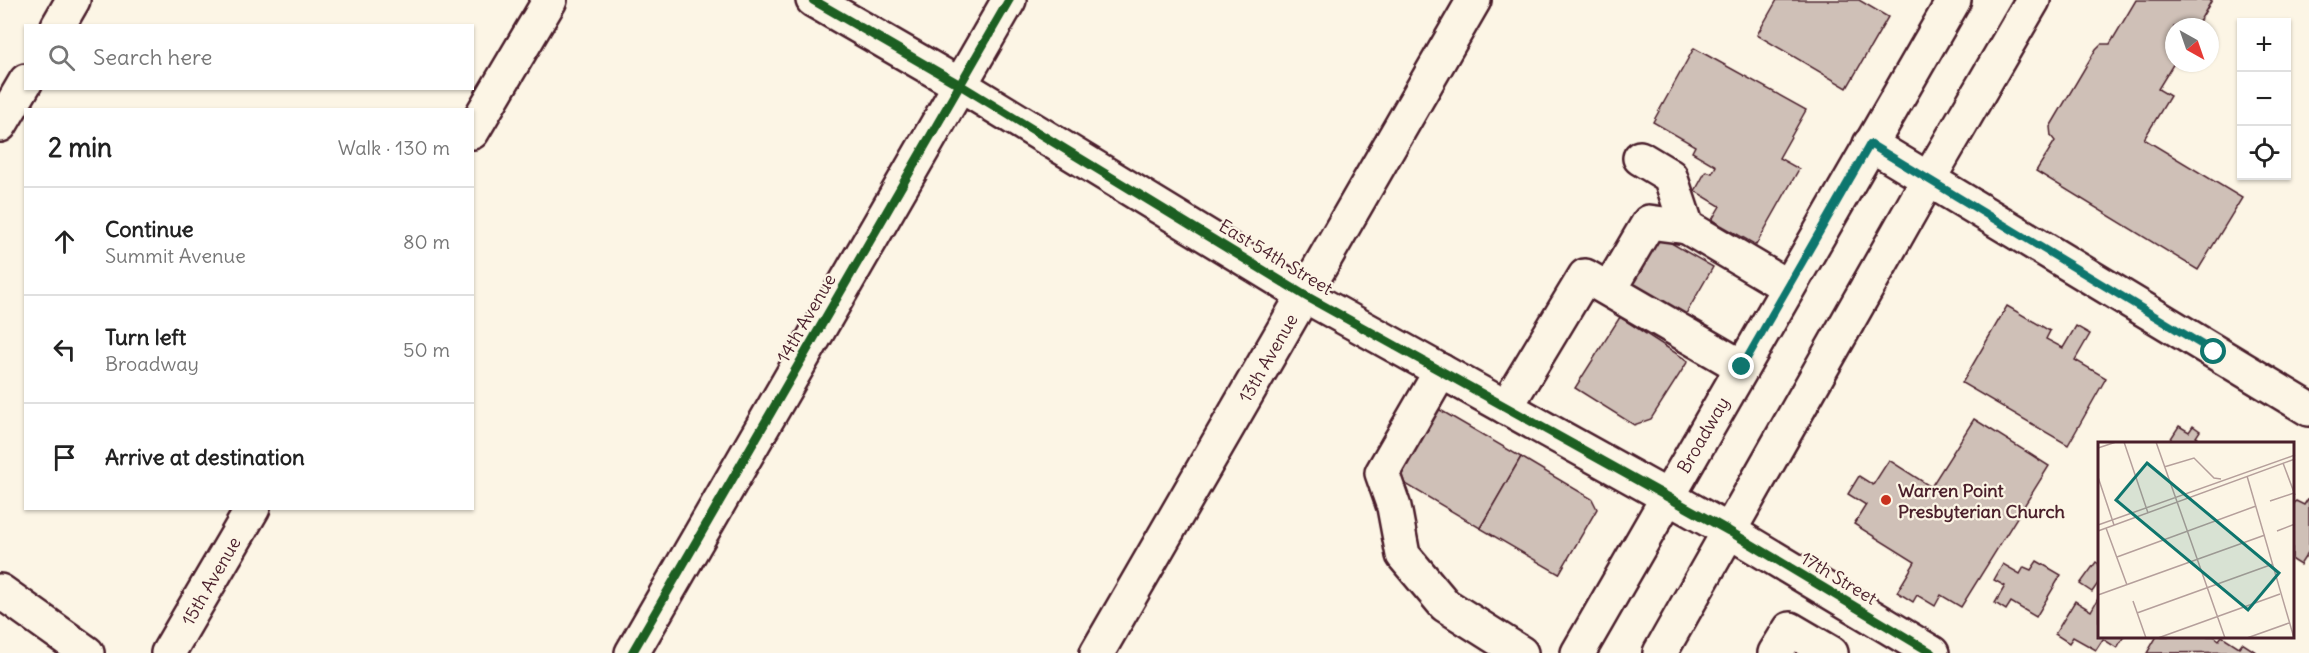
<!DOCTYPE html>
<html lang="en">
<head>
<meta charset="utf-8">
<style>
	:root { --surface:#fff; --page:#f2f2f2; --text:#222; --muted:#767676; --line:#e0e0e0 }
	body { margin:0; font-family:Delius,sans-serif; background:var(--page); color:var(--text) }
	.controls { position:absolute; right:18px; top:18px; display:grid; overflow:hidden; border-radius:0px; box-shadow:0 2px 4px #0004 }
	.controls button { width:54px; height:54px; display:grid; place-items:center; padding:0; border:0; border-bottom:2px solid var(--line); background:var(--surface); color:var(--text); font:30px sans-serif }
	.compass { position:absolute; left:2165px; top:18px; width:54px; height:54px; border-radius:50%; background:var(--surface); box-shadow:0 2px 4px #0004; rotate:140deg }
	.stop { position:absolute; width:18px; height:18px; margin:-14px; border:4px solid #0f766e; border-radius:50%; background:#fff }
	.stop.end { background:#0f766e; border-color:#fff; box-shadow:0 2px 6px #0008 }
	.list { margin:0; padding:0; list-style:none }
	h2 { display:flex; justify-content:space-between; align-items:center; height:78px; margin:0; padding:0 24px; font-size:26px }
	h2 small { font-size:20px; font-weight:400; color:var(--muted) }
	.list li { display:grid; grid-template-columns:39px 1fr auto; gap:18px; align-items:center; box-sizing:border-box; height:108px; padding:0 24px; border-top:2px solid var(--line) }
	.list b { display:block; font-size:22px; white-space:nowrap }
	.list p { margin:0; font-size:20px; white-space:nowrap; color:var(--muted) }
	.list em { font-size:20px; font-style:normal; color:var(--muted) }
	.icon { flex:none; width:33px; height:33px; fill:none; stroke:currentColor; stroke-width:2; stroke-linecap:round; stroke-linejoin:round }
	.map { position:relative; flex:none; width:2309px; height:653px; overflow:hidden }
	.search { position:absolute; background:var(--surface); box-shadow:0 2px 4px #0004; left:24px; top:24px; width:450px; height:66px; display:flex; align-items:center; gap:15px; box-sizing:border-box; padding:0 21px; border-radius:0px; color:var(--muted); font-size:22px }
	.panel { position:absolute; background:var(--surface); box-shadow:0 2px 4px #0004; left:24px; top:108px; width:450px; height:402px; border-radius:0px }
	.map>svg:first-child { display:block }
	.building { fill:#cfc0b7; stroke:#4a1f2b; stroke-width:1.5 }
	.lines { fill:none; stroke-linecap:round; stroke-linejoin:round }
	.minor-casing { stroke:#4a1f2b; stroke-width:38 }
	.major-casing { stroke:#4a1f2b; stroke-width:38 }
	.minor { stroke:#fcf5e5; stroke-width:33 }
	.major { stroke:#fcf5e5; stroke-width:33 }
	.cycleway-casing { stroke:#fcf5e5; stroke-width:13 }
	.cycleway { stroke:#1b5e20; stroke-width:9 }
	.route { stroke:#0f766e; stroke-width:8 }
	.poi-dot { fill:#c8321e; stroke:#fcf5e5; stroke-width:2 }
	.labels { text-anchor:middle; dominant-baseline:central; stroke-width:4.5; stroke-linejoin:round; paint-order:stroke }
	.street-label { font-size:18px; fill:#4a1f2b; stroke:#fcf5e5 }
	.poi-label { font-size:18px; font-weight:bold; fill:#4a1f2b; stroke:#fcf5e5; text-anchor:start }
	.inset-road { fill:none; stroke:#b59f9b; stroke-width:1.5 }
	.view { fill:#0f766e; fill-opacity:0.15; stroke:#0f766e; stroke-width:3 }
	.inset-edge { fill:none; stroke:#4a1f2b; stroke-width:3 }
</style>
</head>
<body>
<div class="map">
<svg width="2309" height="653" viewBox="0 0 2309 653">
	<rect width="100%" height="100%" fill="#fcf5e5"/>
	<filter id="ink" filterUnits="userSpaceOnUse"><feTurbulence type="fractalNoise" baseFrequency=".0167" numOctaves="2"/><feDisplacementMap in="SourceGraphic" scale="12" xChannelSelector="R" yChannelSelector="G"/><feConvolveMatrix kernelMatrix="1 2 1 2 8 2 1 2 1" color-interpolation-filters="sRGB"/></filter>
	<g filter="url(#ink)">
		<g class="building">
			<path d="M1777 0H1859L1888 17 1847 88 1757 35Z"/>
			<path d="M2136 0H2212L2196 27H2174V63L2158 89 2170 96 2144 139 2242 198 2198 270 2036 171 2055 141 2051 136 2050 127 2096 49 2101 44H2110Z"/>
			<path d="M1694 48 1806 110 1779 158 1799 169 1756 245 1712 220 1720 206 1695 191 1706 171 1712 173 1716 166 1692 152 1695 146 1653 122Z"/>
			<path d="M1659 236 1713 267 1683 319 1629 288Z"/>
			<path d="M2007 306 2050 331 2046 339 2063 348 2076 326 2090 334 2075 360 2106 378 2068 445 1962 383Z"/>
			<path d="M1620 317 1688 361 1651 419 1634 425 1575 388Z"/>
			<path d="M1435 407 1521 457 1480 528 1394 477Z"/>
			<path d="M1974 419 2049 466 1961 607 1941 595 1935 606 1917 595 1913 602 1897 592 1915 562 1854 524 1866 505 1848 494 1859 476 1873 485 1889 460 1931 487Z"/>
			<path d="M2179 426 2189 432 2193 426 2200 431 2196 437 2206 443H2168Z"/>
			<path d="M1521 457 1592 499 1597 509 1559 574 1480 528Z"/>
			<path d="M2309 497V551L2300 565 2292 560V506L2296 501 2304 505Z"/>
			<path d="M2037 561 2061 575 2036 617 2011 602 2006 610 1995 603 2005 586 1994 580 2003 564 2020 574 2024 567 2031 570Z"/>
			<path d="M2096 562 2099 564V582L2092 592 2080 584Z"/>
			<path d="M2099 597V636H2124L2117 648 2103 639 2096 650 2073 637 2069 643 2055 634 2075 601 2091 611Z"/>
			<path d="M2157 636H2214L2219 640 2222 636 2239 647 2242 643 2256 652 2147 653Z"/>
		</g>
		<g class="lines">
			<g class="minor-casing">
				<g id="minor">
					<path d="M813 0 960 85 1304 295 1729 531 1932 653"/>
					<path d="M58 26 73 0"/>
					<path d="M0 125 26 81"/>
					<path d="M472 132 550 0"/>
					<path d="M1870 144 2309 409"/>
					<path d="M1640 158 1670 176 1687 227 1788 287"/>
					<path d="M1617 276 1649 222 1687 227"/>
					<path d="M1441 371 1382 473 1394 507 1403 555 1445 605 1521 653"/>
					<path d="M1506 407 1585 276 1742 367"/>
					<path d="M0 591 87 653"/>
					<path d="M168 653 253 508"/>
					<path d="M632 653 1009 0"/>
					<path d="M1097 653 1474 0"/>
					<path d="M1775 653 1790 629 1831 653"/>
				</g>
			</g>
			<g class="major-casing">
				<g id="major">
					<path d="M1578 653 1954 0"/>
					<path d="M1660 653 1928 180 2033 0"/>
				</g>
			</g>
			<use href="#minor" class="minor"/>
			<use href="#major" class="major"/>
			<g class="cycleway-casing">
				<g id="cycleway">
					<path d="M813 0 960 85 1304 295 1729 531 1932 653"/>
					<path d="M632 653 1009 0"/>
				</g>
			</g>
			<use href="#cycleway" class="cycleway"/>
		</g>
	</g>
	<g class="lines" filter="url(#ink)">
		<path class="route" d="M1742 367 1870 144 2214 352"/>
	</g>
	<circle class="poi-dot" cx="1886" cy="500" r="6"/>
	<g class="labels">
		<g class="street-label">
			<text transform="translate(1276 257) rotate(31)">East 54th Street</text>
			<text transform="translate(806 318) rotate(-60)">14th Avenue</text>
			<text transform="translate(1268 358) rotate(-60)">13th Avenue</text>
			<text transform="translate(1703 435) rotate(-60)">Broadway</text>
			<text transform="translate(1839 578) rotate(31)">17th Street</text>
			<text transform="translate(211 581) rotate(-60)">15th Avenue</text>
		</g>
		<g class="poi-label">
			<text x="1898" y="490">Warren Point<tspan x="1898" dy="21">Presbyterian Church</tspan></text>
		</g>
	</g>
	<g transform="translate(2098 442)">
		<rect width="196" height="196" fill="#fcf5e5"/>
		<path class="inset-road" d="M26 0 50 71M58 0 127 196M0 6 18 0M185 21 197 53M66 25 96 16 116 36 123 37M149 34 196 196M0 35 16 83M172 59 196 51M0 83 197 13M8 86 29 143M0 89 197 17M179 89 197 82M19 115 158 64M0 153 167 93M35 159 48 196M39 171 175 122M60 196 182 152M149 196 191 181"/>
		<path class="view" d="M49 21 181 131 150 168 18 58Z"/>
		<rect width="196" height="196" class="inset-edge"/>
	</g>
</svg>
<div class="controls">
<button>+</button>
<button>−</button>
<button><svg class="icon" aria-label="locate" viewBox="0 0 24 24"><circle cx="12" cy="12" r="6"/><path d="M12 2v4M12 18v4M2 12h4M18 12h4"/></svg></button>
</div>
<svg class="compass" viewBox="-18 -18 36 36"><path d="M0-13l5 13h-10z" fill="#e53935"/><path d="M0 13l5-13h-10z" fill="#767676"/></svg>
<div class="stop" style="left:2214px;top:352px"></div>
<div class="stop end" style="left:1742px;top:367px"></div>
<div class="search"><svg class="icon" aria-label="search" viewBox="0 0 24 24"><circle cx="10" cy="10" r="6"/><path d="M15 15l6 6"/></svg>Search here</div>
<section class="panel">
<h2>2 min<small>Walk · 130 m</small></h2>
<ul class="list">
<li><svg class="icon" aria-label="ahead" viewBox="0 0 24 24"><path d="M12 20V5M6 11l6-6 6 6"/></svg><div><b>Continue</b><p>Summit Avenue</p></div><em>80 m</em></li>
<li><svg class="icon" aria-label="left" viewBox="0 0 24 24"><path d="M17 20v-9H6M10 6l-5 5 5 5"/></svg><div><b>Turn left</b><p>Broadway</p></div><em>50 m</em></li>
<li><svg class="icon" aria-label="arrive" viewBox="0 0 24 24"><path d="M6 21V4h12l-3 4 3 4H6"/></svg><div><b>Arrive at destination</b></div></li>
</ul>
</section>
</div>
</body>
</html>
